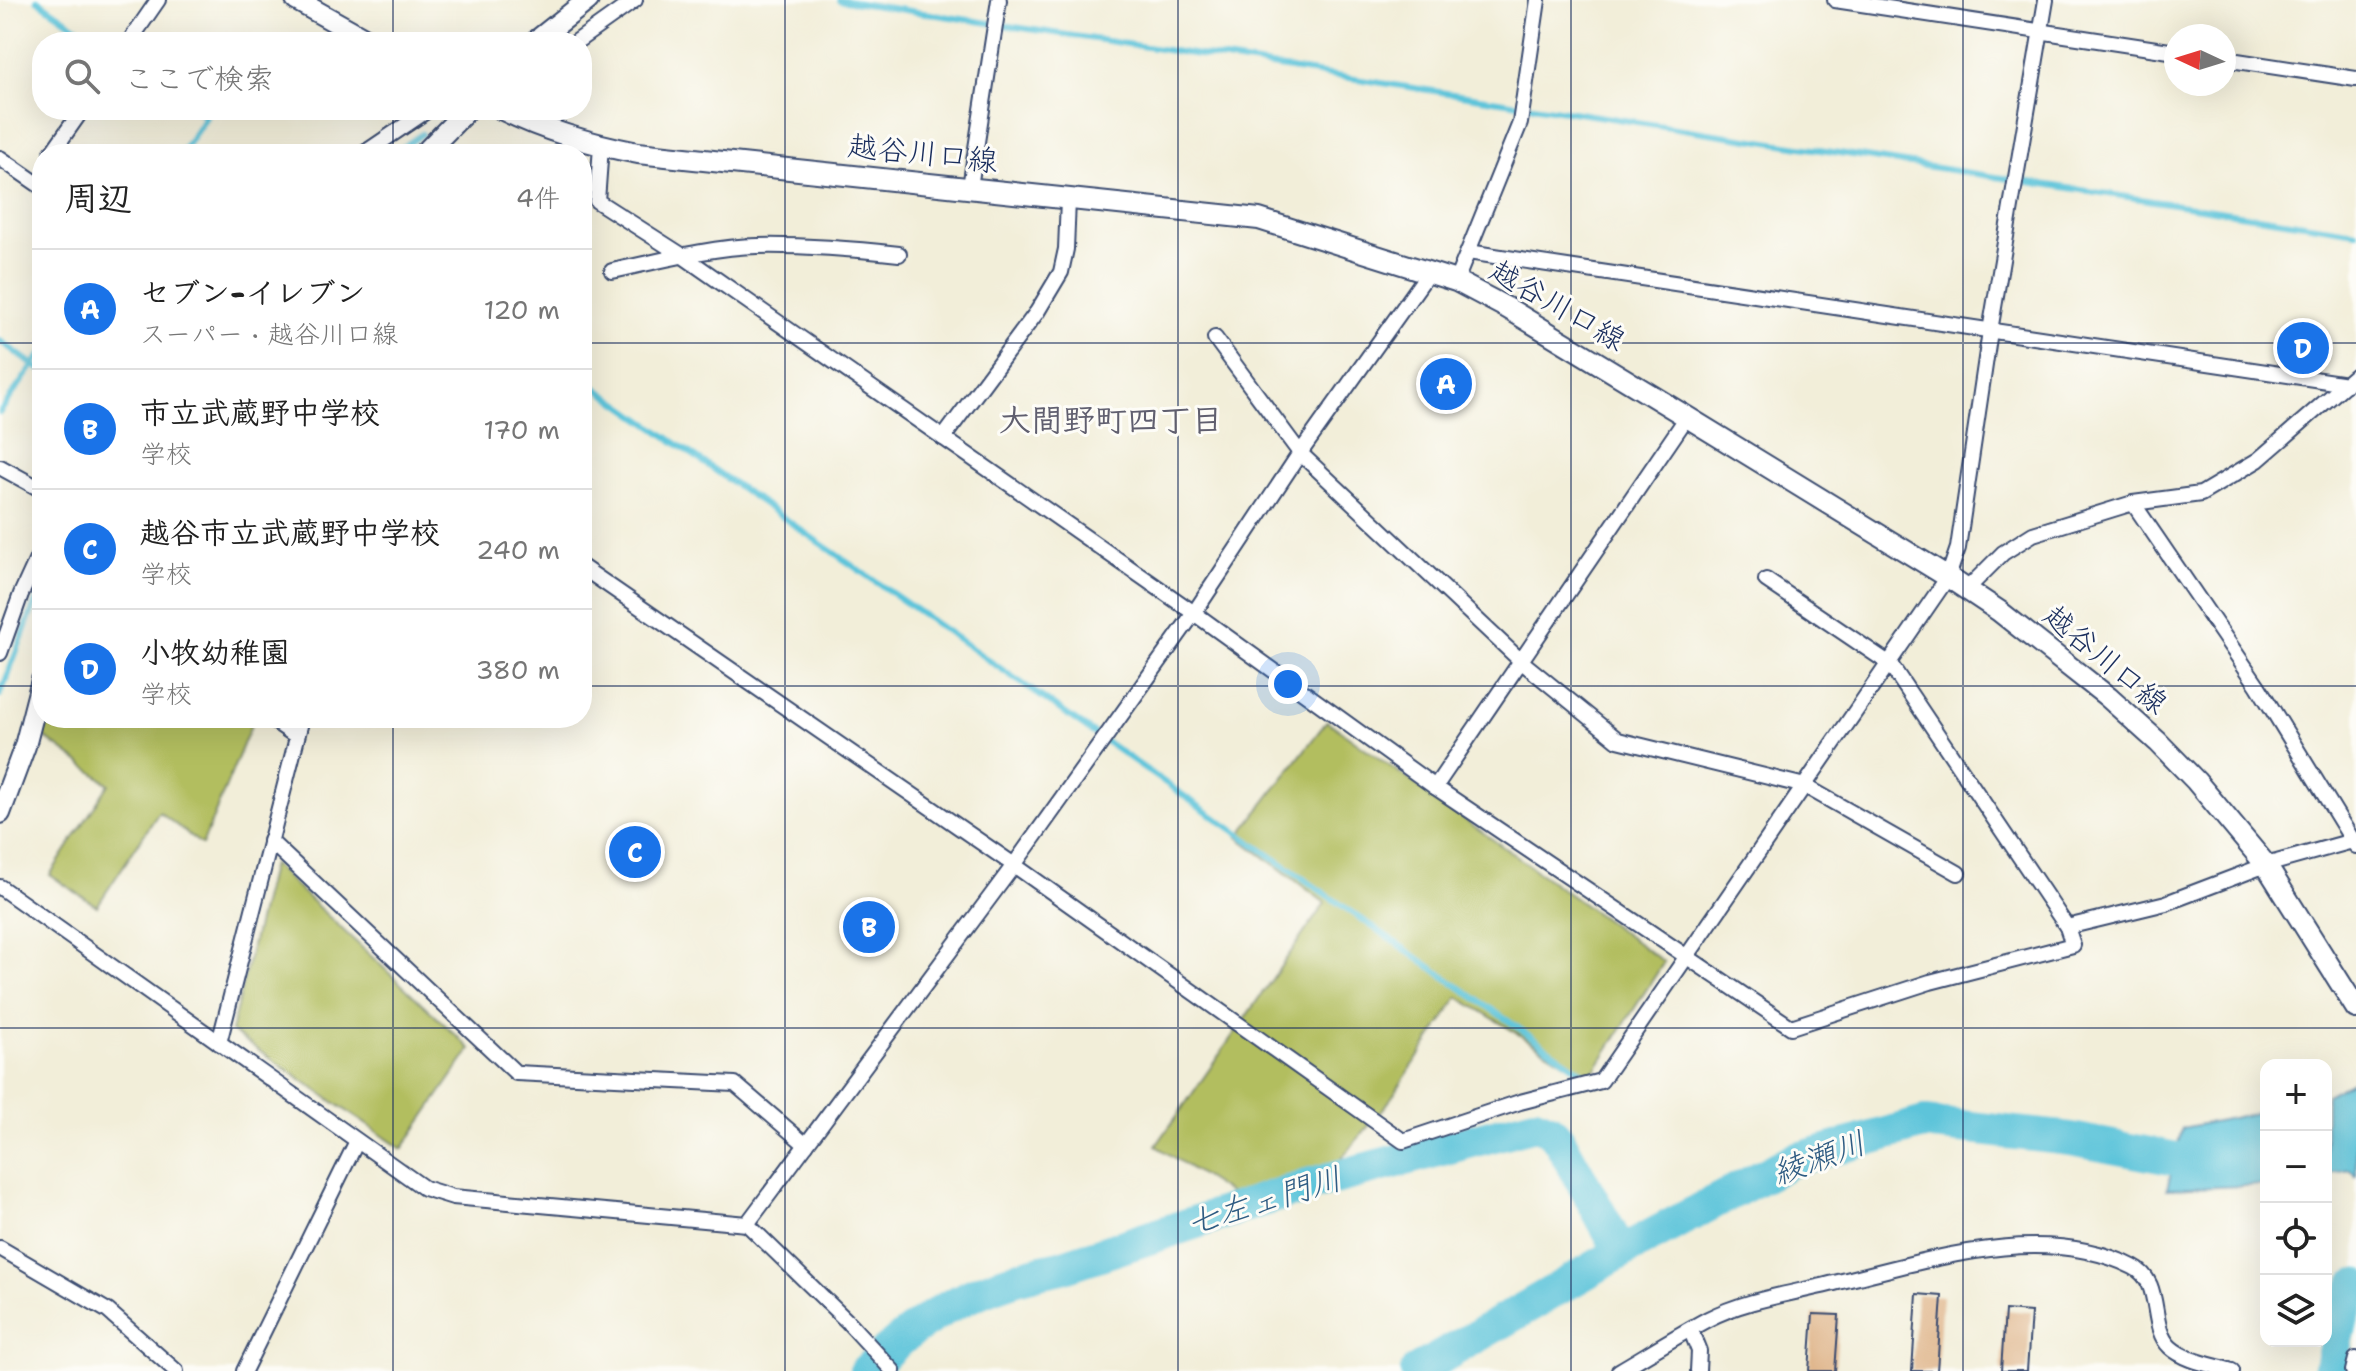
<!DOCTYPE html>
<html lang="ja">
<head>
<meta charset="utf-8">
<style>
	:root { --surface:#fff; --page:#f2f2f2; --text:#222; --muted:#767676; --line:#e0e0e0; --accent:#1a73e8 }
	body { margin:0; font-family:"Shantell Sans","Klee One",sans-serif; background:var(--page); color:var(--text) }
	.controls { position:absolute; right:24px; bottom:24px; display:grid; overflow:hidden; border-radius:16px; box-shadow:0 8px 32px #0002 }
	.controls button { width:72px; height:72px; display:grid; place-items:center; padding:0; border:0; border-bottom:2px solid var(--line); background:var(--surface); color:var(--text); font:40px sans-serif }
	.compass { position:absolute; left:2164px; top:24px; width:72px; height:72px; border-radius:50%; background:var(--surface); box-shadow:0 8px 32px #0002; rotate:274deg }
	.you { position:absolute; left:1288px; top:684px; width:28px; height:28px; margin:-20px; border:6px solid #fff; border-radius:50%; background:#1a73e8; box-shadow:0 0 0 12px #1a73e833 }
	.badge { display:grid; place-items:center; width:52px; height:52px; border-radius:50%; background:var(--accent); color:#fff; font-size:26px; font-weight:700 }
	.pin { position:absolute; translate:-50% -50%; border:4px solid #fff; box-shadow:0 2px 8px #0006 }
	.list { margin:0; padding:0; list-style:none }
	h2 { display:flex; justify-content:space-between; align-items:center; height:104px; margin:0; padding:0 32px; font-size:34px }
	h2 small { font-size:26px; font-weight:400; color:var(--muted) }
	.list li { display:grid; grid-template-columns:52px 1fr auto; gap:24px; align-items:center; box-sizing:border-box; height:120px; padding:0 32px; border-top:2px solid var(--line) }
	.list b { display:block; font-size:30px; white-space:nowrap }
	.list p { margin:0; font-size:26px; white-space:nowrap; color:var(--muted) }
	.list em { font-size:26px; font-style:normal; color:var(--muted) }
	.icon { flex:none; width:44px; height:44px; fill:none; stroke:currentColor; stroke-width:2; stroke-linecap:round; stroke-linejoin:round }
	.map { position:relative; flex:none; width:2356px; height:1371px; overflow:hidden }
	.search { position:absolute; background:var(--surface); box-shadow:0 8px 32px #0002; left:32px; top:32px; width:560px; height:88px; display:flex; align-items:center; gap:20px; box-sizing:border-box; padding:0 28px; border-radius:32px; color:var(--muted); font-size:30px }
	.panel { position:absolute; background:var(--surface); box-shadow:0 8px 32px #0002; left:32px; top:144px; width:560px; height:584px; border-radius:32px }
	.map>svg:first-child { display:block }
	.green { fill:#b2be5f; stroke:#66765e; stroke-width:2 }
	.water { fill:#5dc4da; stroke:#3c7a9c; stroke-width:2 }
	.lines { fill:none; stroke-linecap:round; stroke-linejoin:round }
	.stream { stroke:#5dc4da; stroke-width:6 }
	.river { stroke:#5dc4da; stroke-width:34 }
	.building { fill:#e0b78e }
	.minor-casing { stroke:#3b4c70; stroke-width:18 }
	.secondary-casing { stroke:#3b4c70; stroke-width:24 }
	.minor { stroke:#fff; stroke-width:14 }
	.secondary { stroke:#fff; stroke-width:20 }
	.grid { fill:none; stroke:#1b2f5e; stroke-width:2; stroke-opacity:0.55 }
	.labels { text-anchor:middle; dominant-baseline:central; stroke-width:6; stroke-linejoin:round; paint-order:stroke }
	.street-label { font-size:30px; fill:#1b2f5e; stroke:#fdfcf7 }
	.neighbourhood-label { font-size:32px; font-weight:bold; fill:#605f6f; stroke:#fdfcf7 }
	.water-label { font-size:32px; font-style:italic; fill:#2f5c83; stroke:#fdfcf7 }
</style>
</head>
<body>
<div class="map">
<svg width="2356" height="1371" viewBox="0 0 2356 1371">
	<rect width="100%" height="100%" fill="#fdfcf7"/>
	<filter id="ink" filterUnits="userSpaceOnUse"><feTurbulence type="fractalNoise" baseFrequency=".0125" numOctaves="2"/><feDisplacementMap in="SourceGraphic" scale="16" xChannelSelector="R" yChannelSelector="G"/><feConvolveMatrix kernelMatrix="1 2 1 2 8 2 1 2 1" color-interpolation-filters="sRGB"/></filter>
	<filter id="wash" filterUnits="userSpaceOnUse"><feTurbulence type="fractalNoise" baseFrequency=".006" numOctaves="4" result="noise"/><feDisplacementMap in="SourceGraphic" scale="32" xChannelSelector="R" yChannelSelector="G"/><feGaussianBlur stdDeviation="1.8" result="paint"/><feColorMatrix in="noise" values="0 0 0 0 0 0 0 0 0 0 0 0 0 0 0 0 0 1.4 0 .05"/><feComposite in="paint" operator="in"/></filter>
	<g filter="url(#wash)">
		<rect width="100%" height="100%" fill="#f2eed9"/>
		<g class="green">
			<path d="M49 718H254L202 845 159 812 97 906 50 875 109 784 43 736Z"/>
			<path d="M1327 721 1664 962 1590 1078 1458 997 1388 1103 1336 1165 1235 1197 1156 1146 1325 903 1238 837Z"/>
			<path d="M272 864 471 1049 402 1149 231 1031Z"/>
		</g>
		<g class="water">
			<path d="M2356 1079V1176L2349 1169 2326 1174V1095Z"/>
			<path d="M2266 1111V1185L2167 1189 2182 1128Z"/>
		</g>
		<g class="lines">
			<g class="stream">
				<path d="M37 0 98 42"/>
				<path d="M839 0 2356 232"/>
				<path d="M181 154 206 117 196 110"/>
				<path d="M393 154 422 134"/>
				<path d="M0 341 42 371"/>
				<path d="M582 378 1592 1079"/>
				<path d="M0 412 42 353"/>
				<path d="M0 695 42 585"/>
			</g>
			<g class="river">
				<path d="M866 1371C924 1313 980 1283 1061 1267L1296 1189 1298 1191 1304 1186 1535 1124 1548 1129 1558 1138 1621 1252"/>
				<path d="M1417 1371 1621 1252 1791 1161 1924 1123 2071 1139 2187 1161 2266 1152"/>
				<path d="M2330 1371 2342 1316 2356 1285"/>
			</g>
		</g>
		<g id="blocks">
			<g class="building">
				<path d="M1917 1294 1942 1296 1937 1371H1912Z"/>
				<path d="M2005 1310 2031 1312 2027 1371H2001Z"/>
				<path d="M1813 1314 1839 1315 1835 1371H1809Z"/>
			</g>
		</g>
	</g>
	<g filter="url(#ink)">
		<use href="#blocks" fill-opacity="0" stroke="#3b4c70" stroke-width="2"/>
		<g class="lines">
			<g class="minor-casing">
				<g id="minor">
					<path d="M1835 0 2176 52"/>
					<path d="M129 42 158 0"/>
					<path d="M576 42 635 0"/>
					<path d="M2224 59 2356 79"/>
					<path d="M601 146 597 201 683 256 1194 613 1435 787 1791 1027 1930 982 2073 945 2067 927 1890 664 1766 580"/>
					<path d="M51 154 82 110"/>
					<path d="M363 154 428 110"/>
					<path d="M0 158 42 187"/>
					<path d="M970 187 999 0"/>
					<path d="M1468 252 2347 384"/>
					<path d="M612 271C659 261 709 247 758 246 805 245 852 249 899 254"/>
					<path d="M1456 281 1520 123 1538 0"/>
					<path d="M1215 338 1300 453 1522 662 1618 740 1805 786 1958 873"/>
					<path d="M943 438 1037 312 1061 272 1066 249 1068 200"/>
					<path d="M0 467 42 490"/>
					<path d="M2133 503 2258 686 2356 846"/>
					<path d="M582 567 1014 865 1403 1141 1520 1102 1601 1081 1948 577 1958 548 1990 331 2046 0"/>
					<path d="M1966 590 2003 553 2033 534 2133 503 2201 494 2258 460 2356 375"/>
					<path d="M0 653 21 594 42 548"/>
					<path d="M270 718 296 736"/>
					<path d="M1435 787 1687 417"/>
					<path d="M270 841 516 1073 735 1084 806 1145"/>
					<path d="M0 887 424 1188 453 1197 747 1224 846 1320 893 1371"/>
					<path d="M2067 927 2166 903 2266 865 2356 840"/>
					<path d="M219 1043 302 718"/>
					<path d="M747 1224 1014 865 1194 613 1300 453 1429 272"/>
					<path d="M0 1248 108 1311 176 1371"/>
					<path d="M1691 1331 1699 1351 1698 1371"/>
					<path d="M244 1371 357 1141"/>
					<path d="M1619 1371C1648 1354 1678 1335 1708 1319 1745 1300 1790 1294 1830 1284 1923 1262 2041 1221 2133 1267 2164 1282 2148 1326 2170 1347 2185 1361 2213 1365 2232 1371"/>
					<path d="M2353 1371 2356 1359"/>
				</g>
			</g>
			<g class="secondary-casing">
				<g id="secondary">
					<path d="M296 0 371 42"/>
					<path d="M535 42 588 0"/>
					<path d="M503 110C546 131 591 144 638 153L1259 219 1456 281 1509 309 1687 417 1948 577 1999 611 2108 697 2158 742 2196 781 2266 865 2356 1008"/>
					<path d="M424 154 467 110"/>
					<path d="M0 813 25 746 42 680"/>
				</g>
			</g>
			<use href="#minor" class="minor"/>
			<use href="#secondary" class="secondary"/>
		</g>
	</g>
	<path class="grid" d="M393 0V42M785 0V1371M1178 0V1371M1571 0V1371M1963 0V1371M393 110V154M0 343H42M582 343H2356M0 686H42M582 686H2356M393 718V1371M0 1028H2356"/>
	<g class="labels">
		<g class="street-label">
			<text transform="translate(923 153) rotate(6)">越谷川口線</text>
			<text transform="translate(1558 305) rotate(30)">越谷川口線</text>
			<text transform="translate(2106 659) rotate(40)">越谷川口線</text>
		</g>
		<g class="neighbourhood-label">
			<text x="1111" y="419">大間野町四丁目</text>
		</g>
		<g class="water-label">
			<text transform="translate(1819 1157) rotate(-20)">綾瀬川</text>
			<text transform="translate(1264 1200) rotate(-17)">七左ェ門川</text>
		</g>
	</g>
</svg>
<div class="controls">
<button>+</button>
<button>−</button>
<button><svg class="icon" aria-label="locate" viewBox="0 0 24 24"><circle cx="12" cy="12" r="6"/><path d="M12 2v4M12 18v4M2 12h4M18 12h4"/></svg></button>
<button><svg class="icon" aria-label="layers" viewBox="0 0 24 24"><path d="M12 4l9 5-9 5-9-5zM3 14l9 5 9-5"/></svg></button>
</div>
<svg class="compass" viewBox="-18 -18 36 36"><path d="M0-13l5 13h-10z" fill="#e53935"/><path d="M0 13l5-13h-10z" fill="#767676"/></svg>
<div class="you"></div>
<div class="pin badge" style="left:1446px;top:384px">A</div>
<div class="pin badge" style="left:869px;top:927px">B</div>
<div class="pin badge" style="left:635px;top:852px">C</div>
<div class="pin badge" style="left:2303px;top:348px">D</div>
<div class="search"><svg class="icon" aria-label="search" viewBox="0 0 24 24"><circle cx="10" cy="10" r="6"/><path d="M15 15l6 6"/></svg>ここで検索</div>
<section class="panel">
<h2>周辺<small>4件</small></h2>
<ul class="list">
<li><span class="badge">A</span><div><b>セブン-イレブン</b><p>スーパー · 越谷川口線</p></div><em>120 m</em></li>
<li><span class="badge">B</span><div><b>市立武蔵野中学校</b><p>学校</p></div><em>170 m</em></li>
<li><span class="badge">C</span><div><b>越谷市立武蔵野中学校</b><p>学校</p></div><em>240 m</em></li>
<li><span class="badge">D</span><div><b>小牧幼稚園</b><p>学校</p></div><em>380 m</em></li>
</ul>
</section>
</div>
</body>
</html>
